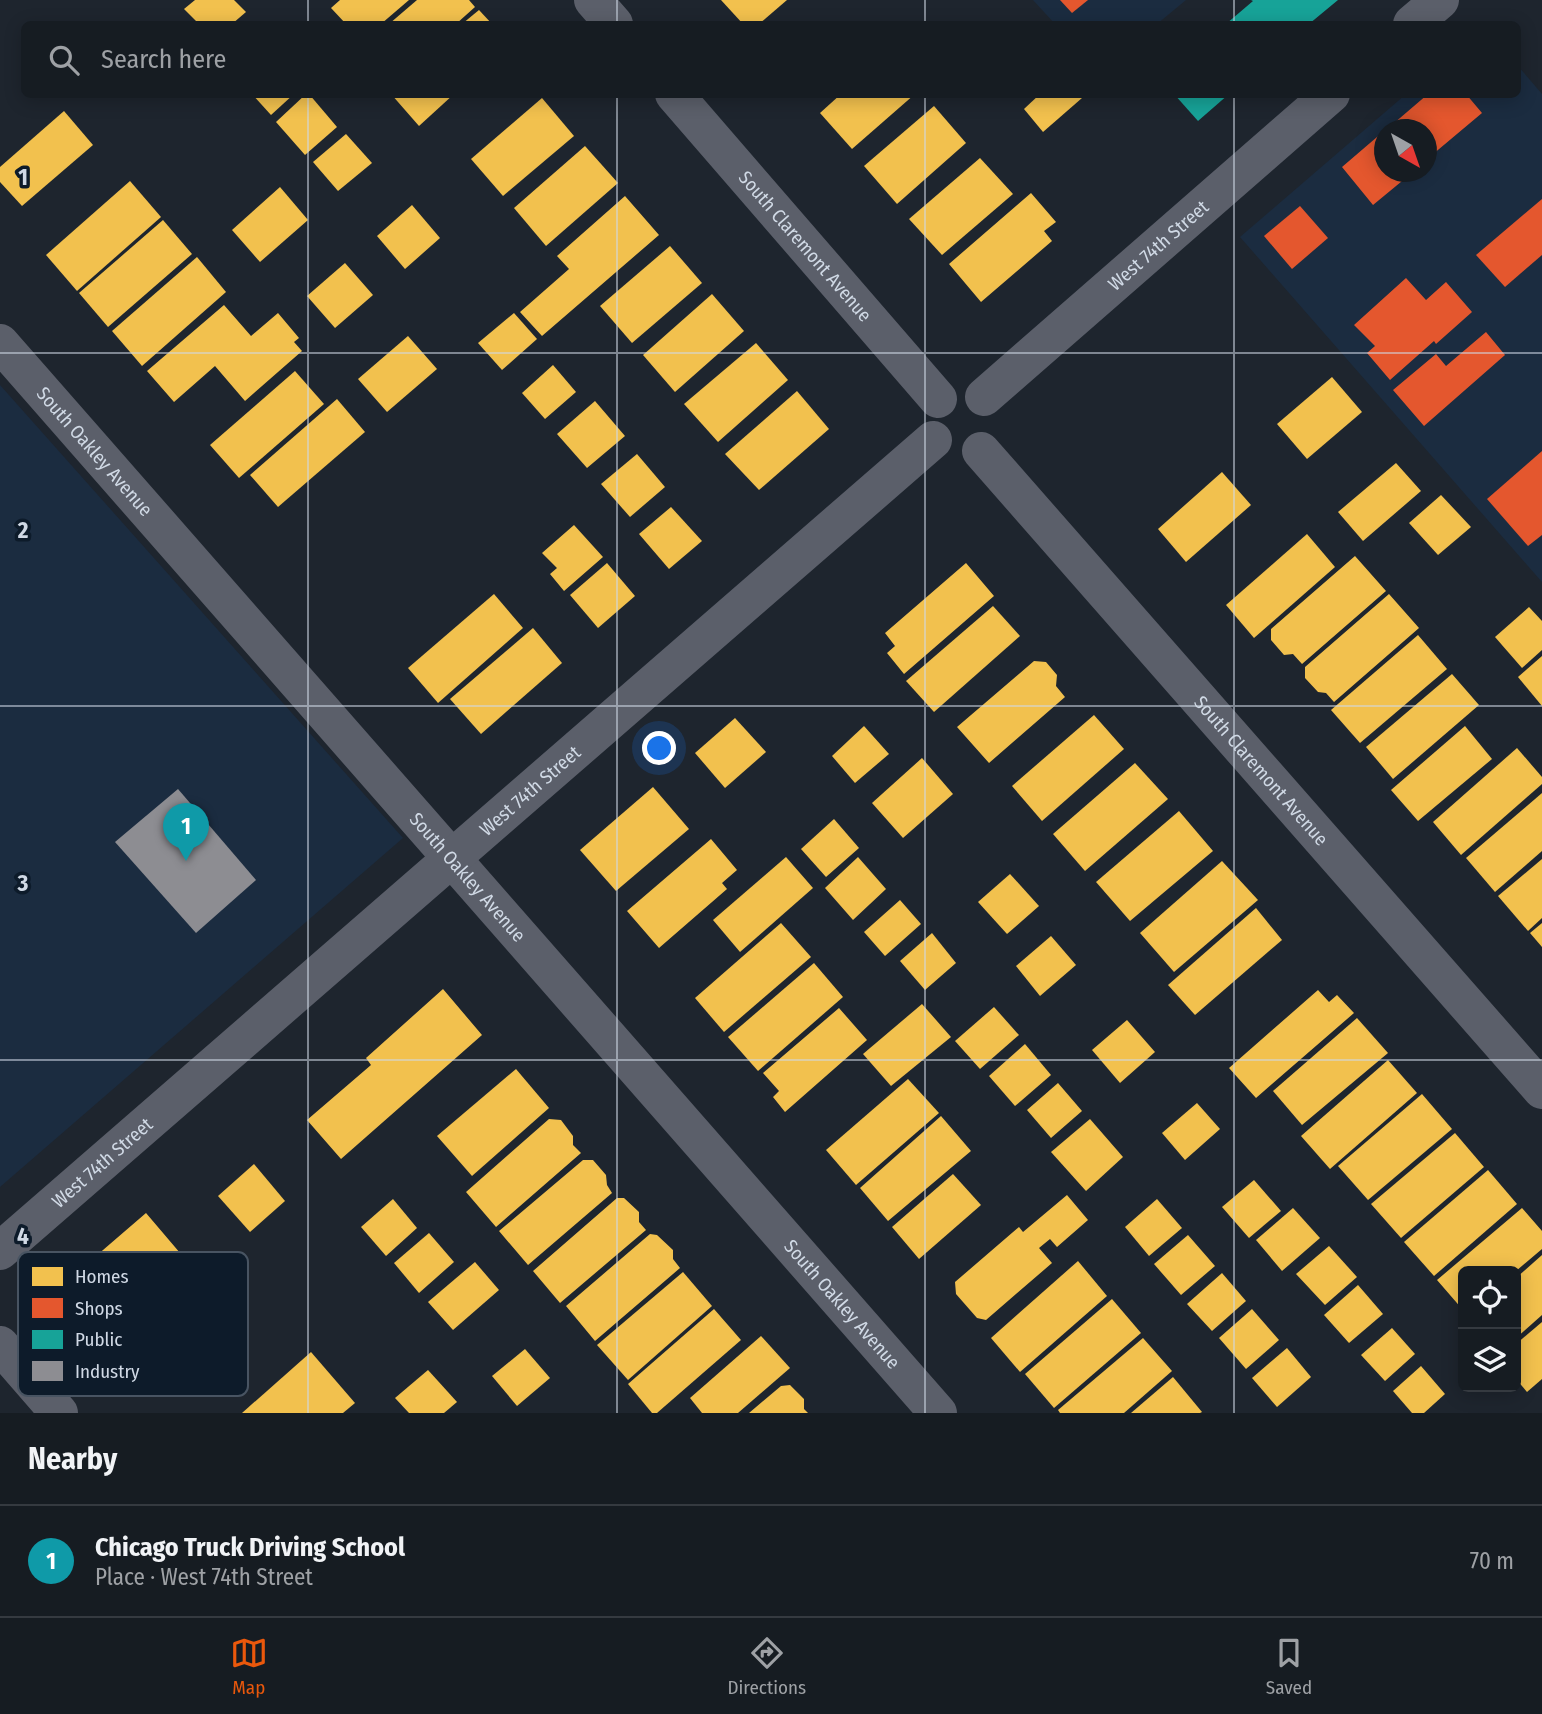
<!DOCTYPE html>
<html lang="en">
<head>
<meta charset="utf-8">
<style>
	:root { --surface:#161c22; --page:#23292f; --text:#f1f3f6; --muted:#9ea1a5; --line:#353a40; --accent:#ea580c }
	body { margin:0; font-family:"Fira Sans Condensed",sans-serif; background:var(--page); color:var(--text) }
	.controls { position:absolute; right:21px; bottom:21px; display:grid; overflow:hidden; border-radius:10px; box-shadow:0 4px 18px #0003 }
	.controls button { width:63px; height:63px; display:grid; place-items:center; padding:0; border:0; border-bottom:2px solid var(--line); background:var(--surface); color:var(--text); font:35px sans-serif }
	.compass { position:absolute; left:1374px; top:119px; width:63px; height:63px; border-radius:50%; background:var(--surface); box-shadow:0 4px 18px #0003; rotate:140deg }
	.you { position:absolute; left:660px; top:749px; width:24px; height:24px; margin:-18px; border:5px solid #fff; border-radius:50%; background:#1a73e8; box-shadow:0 0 0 10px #1a73e833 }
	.badge { display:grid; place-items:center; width:46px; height:46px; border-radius:50%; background:var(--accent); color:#fff; font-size:23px; font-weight:700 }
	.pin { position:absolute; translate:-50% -58px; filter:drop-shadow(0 2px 4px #0008) }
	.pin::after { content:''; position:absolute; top:37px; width:24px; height:21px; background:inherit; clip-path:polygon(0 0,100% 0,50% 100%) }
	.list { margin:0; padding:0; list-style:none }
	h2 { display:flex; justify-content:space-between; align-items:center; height:91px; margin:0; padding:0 28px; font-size:30px }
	h2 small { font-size:23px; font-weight:400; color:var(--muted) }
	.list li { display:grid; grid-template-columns:46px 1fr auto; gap:21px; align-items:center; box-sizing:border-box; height:112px; padding:0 28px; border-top:2px solid var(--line) }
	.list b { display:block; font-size:26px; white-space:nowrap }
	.list p { margin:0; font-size:23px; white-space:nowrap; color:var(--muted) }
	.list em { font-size:23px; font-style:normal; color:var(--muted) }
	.icon { flex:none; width:38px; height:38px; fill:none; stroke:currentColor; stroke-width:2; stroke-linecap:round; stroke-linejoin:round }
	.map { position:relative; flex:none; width:1542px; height:1413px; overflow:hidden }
	.search { position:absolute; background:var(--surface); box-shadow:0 4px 18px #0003; left:21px; right:21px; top:21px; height:77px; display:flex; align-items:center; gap:18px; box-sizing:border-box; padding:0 24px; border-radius:10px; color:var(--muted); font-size:26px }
	.sheet { height:203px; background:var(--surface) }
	nav { display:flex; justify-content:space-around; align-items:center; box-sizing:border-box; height:98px; border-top:2px solid var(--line); background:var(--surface); font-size:19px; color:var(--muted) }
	nav a { display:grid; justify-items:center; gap:4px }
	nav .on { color:var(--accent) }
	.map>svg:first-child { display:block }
	.built { fill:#1b2c40; fill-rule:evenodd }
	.homes { fill:#f2c14e }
	.shops { fill:#e4572e }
	.public { fill:#17a398 }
	.industry { fill:#8d8d92 }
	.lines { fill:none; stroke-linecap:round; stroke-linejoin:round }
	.minor { stroke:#5b5f6a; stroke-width:38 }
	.grid { fill:none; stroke:#d0d9e5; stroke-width:2; stroke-opacity:0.55 }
	.labels { text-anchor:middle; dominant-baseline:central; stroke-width:7; stroke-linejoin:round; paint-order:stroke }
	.street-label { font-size:19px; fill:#d0d9e5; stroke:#0d1b2a }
	.key { fill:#0d1b2a; stroke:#485462; stroke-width:2 }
	.key-label { font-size:19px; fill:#d0d9e5 }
	.grid-label { font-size:23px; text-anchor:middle; font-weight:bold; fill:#d0d9e5; stroke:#0d1b2a; stroke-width:7; stroke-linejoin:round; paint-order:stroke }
</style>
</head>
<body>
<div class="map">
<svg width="1542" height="1413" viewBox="0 0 1542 1413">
	<rect width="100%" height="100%" fill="#1e252e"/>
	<g class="built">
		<path d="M1033 0H1186L1157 24H1055Z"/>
		<path d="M1518 66 1542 94V582L1240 237 1405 95 1518 94ZM1384 130H1426V172H1384Z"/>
		<path d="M0 385 403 838 0 1187Z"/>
	</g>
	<g class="homes">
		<path d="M195 0H234L246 12 232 24H199L184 9Z"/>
		<path d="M340 0H409L381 24H346L331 8Z"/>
		<path d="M417 0H469L475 7 456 24H389Z"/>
		<path d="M721 0H787L759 24H743Z"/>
		<path d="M479 10 492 24H462Z"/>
		<path d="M252 94H294L271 115Z"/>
		<path d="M306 94H309L337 127 305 155 276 122Z"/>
		<path d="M391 94H454L419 126Z"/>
		<path d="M841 94H915L852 149 820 113Z"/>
		<path d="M1040 94H1079L1082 98 1043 132 1024 109Z"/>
		<path d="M542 98 574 136 503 196 471 159Z"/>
		<path d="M934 106 966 143 897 204 864 166Z"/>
		<path d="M64 111 93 145 22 206 0 182V167Z"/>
		<path d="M346 134 372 163 338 191 313 162Z"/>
		<path d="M585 146 618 183 546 246 514 208Z"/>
		<path d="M980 158 1013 194 942 255 909 219Z"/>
		<path d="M130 181 161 217 77 291 46 255Z"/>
		<path d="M280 187 308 220 260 262 232 230Z"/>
		<path d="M1031 193 1056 222 1044 231 1052 241 981 302 949 264Z"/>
		<path d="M625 196 659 235 542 336 520 312 569 269 557 256Z"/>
		<path d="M412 205 440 238 405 269 377 236Z"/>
		<path d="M163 220 192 254 108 327 79 293Z"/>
		<path d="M670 246 702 283 632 343 600 306Z"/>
		<path d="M197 257 226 292 142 366 112 331Z"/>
		<path d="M345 263 373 295 335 328 307 296Z"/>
		<path d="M712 294 744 331 675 392 643 355Z"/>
		<path d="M224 305 251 336 278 313 299 338 294 342 302 351 245 401 215 366 174 402 147 371Z"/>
		<path d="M514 313 537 339 502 370 478 343Z"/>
		<path d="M408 336 437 369 387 412 358 379Z"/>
		<path d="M756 343 788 380 718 442 684 404Z"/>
		<path d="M553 365 576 392 545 419 522 393Z"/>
		<path d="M295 371 324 404 239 478 210 445Z"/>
		<path d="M1332 377 1362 412 1307 459 1277 424Z"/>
		<path d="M797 391 829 429 759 490 725 454Z"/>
		<path d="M337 399 365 432 278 507 250 475Z"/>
		<path d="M595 401 625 436 587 468 557 434Z"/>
		<path d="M637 454 665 487 630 517 601 484Z"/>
		<path d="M1396 463 1421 491 1363 541 1338 512Z"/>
		<path d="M1222 472 1251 505 1186 562 1158 529Z"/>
		<path d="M1441 495 1471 527 1438 555 1409 523Z"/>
		<path d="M671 507 702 541 669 569 639 534Z"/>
		<path d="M574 525 603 557 564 591 550 574 557 568 542 553Z"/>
		<path d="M1307 534 1335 567 1254 638 1226 605Z"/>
		<path d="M1355 556 1386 591 1302 664 1293 654 1284 655 1271 640V629Z"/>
		<path d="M607 563 635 596 598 628 570 595Z"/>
		<path d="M966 563 994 596 904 674 887 653 895 646 885 633Z"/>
		<path d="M494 594 523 628 438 703 408 668Z"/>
		<path d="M1389 594 1419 628 1334 702 1326 693 1318 692 1305 678V667Z"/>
		<path d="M993 606 1020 636 934 712 906 681Z"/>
		<path d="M1529 607 1542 621V650L1522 668 1495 637Z"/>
		<path d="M533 628 562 663 481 734 450 699Z"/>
		<path d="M1418 635 1447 669 1360 743 1331 710Z"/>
		<path d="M1542 656V706L1518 677Z"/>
		<path d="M1034 661 1046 662 1057 675 1056 686 1065 697 989 763 957 727Z"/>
		<path d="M1452 674 1479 705 1393 779 1366 747Z"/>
		<path d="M1094 715 1124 749 1042 821 1012 786Z"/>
		<path d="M735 718 766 752 725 788 695 753Z"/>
		<path d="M864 726 889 754 855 783 832 756Z"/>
		<path d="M1465 726 1492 759 1418 821 1391 790Z"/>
		<path d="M1517 748 1542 777V784L1461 855 1433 822Z"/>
		<path d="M922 758 953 794 903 838 872 803Z"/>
		<path d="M1135 763 1168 799 1085 871 1053 834Z"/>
		<path d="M653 787 689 829 616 891 580 850Z"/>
		<path d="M1542 793V851L1495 892 1466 858Z"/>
		<path d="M1179 811 1213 851 1130 921 1096 882Z"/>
		<path d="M834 819 859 848 826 877 801 849Z"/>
		<path d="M711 839 737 870 722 883 727 889 659 948 627 911Z"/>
		<path d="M786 857 813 888 740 952 713 920Z"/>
		<path d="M858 857 886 889 853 920 825 888Z"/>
		<path d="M1542 859V918L1528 931 1498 896Z"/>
		<path d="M1222 861 1258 900 1174 972 1140 933Z"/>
		<path d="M1010 874 1039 906 1007 934 978 902Z"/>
		<path d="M900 900 921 924 885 956 864 932Z"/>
		<path d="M1256 908 1282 940 1195 1015 1168 985Z"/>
		<path d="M781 923 811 957 724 1032 695 998Z"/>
		<path d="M1542 923V947L1530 933Z"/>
		<path d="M932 933 956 963 925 990 900 961Z"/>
		<path d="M1051 936 1076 965 1040 996 1016 966Z"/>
		<path d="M814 963 843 997 758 1071 728 1037Z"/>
		<path d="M443 989 482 1035 341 1159 307 1120 371 1065 366 1058Z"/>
		<path d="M1318 990 1329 1002 1337 995 1354 1013 1256 1098 1229 1068Z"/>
		<path d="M922 1004 951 1037 891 1086 863 1054Z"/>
		<path d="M994 1007 1019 1035 980 1069 955 1041Z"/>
		<path d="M839 1008 867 1040 785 1112 773 1097 779 1091 763 1073Z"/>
		<path d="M1357 1018 1388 1053 1302 1125 1273 1091Z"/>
		<path d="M1127 1020 1155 1052 1120 1083 1092 1050Z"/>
		<path d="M1025 1044 1051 1075 1015 1106 989 1076Z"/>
		<path d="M1388 1060 1417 1093 1330 1169 1301 1136Z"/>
		<path d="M516 1069 549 1108 472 1176 437 1136Z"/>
		<path d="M908 1079 939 1113 856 1185 826 1150Z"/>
		<path d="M1058 1083 1082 1111 1051 1138 1027 1110Z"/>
		<path d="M1422 1094 1452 1129 1368 1200 1338 1166Z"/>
		<path d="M1197 1103 1220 1129 1185 1160 1162 1133Z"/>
		<path d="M941 1116 971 1151 888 1221 860 1188Z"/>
		<path d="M549 1119 561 1120 573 1136V1145L581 1153 496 1227 466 1192Z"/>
		<path d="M1090 1119 1123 1157 1086 1191 1051 1152Z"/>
		<path d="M1455 1133 1484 1167 1401 1238 1371 1204Z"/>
		<path d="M583 1160H593L606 1175 607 1185 612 1193 528 1265 499 1231Z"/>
		<path d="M254 1164 285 1201 250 1232 218 1196Z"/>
		<path d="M1488 1170 1517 1204 1434 1276 1404 1242Z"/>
		<path d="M953 1174 981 1205 919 1259 892 1227Z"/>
		<path d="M1254 1180 1281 1211 1249 1238 1222 1207Z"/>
		<path d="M1067 1195 1088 1220 1057 1247 1050 1239 1039 1248 1052 1263 986 1320 977 1318 956 1294 955 1282 1019 1227 1023 1232Z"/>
		<path d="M617 1198H624L639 1212V1222L646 1230 560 1303 533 1271Z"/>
		<path d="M393 1199 417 1228 386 1256 361 1227Z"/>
		<path d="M1157 1199 1182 1228 1149 1256 1125 1227Z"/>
		<path d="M1293 1208 1320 1238 1282 1271 1256 1240Z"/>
		<path d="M1522 1208 1542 1231V1249L1516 1271H1463V1310L1437 1280Z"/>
		<path d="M146 1213 186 1260 176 1270 185 1283 152 1311 141 1298 107 1327 67 1281Z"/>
		<path d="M429 1233 454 1262 419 1293 394 1263Z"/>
		<path d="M650 1234 657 1235 673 1250V1259L680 1268 595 1341 566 1306Z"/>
		<path d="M1188 1235 1215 1266 1181 1295 1154 1264Z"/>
		<path d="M1329 1246 1357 1277 1325 1305 1296 1274Z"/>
		<path d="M1542 1255V1315L1516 1338V1278Z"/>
		<path d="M1078 1261 1107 1296 1020 1372 991 1338Z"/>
		<path d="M475 1262 499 1290 453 1330 428 1302Z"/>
		<path d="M683 1272 712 1306 628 1380 597 1345Z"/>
		<path d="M1222 1273 1246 1301 1212 1331 1187 1304Z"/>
		<path d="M1358 1285 1383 1314 1349 1343 1324 1315Z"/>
		<path d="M1112 1299 1141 1333 1054 1408 1025 1374Z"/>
		<path d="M714 1309 741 1340 657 1413H652L628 1384Z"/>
		<path d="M1252 1309 1279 1340 1246 1369 1219 1338Z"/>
		<path d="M1542 1322V1379L1527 1392 1516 1379V1344Z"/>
		<path d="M1392 1328 1415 1354 1385 1381 1361 1355Z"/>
		<path d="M761 1336 790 1368 738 1413H702L690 1398Z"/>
		<path d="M1143 1338 1172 1371 1124 1413H1060L1058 1410Z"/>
		<path d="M1287 1348 1311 1377 1277 1407 1252 1378Z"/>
		<path d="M525 1349 550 1378 517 1406 492 1376Z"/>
		<path d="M311 1352 355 1403 343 1413H242Z"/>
		<path d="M1421 1366 1445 1394 1424 1413H1412L1393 1391Z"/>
		<path d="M428 1370 457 1402 444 1413H409L395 1398Z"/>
		<path d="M1173 1377 1202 1412 1200 1413H1131Z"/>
		<path d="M790 1385 804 1399V1409L808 1413H749L781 1386Z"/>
	</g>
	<g class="shops">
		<path d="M1060 0H1088L1072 13Z"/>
		<path d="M1428 94H1466L1482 113 1426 160V130H1386Z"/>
		<path d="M1384 131V172H1413L1373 205 1342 167Z"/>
		<path d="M1542 199V255L1505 287 1476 255Z"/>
		<path d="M1300 206 1328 238 1292 269 1264 236Z"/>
		<path d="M1406 278 1426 300 1446 282 1472 312 1436 344 1434 341 1390 380 1367 353 1375 346 1354 325Z"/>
		<path d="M1486 332 1505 355 1424 426 1393 390 1436 354 1446 366Z"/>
		<path d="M1542 451V535L1528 546 1487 499Z"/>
	</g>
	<g class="public">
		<path d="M1251 0H1338L1309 24H1226L1253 1Z"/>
		<path d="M1174 94H1229L1198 121Z"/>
	</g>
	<path class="industry" d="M178 789 256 880 196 933 115 842Z"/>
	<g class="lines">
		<g class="minor">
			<path d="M593 0 614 24"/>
			<path d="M1412 24 1440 0"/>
			<path id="s1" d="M674 94 938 399"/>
			<path id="s2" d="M0 343 938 1413"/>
			<path id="s3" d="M984 397 1331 94"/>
			<path id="s4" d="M981 451 1542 1090"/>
			<path id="s5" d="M0 1251 933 440"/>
			<path d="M0 1345 59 1413"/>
		</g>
	</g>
	<path class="grid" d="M308 0V24M617 0V24M925 0V24M1234 0V24M308 94V1413M617 94V1413M925 94V1413M1234 94V1413M0 353H1542M0 706H1542M0 1060H1542"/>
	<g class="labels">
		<g class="street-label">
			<text stroke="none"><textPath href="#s3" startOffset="231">West 74th Street</textPath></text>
			<text stroke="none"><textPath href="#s1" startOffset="201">South Claremont Avenue</textPath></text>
			<text stroke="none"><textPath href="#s2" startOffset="144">South Oakley Avenue</textPath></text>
			<text stroke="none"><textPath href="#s4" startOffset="425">South Claremont Avenue</textPath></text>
			<text stroke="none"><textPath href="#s5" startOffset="702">West 74th Street</textPath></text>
			<text stroke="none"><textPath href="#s2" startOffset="710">South Oakley Avenue</textPath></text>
			<text stroke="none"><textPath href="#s5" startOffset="135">West 74th Street</textPath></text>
			<text stroke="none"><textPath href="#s2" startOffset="1278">South Oakley Avenue</textPath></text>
		</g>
	</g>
	<rect x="18" y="1252" width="230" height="144" rx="10" class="key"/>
	<rect x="32" y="1267" width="31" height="19" fill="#f2c14e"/>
	<rect x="32" y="1298" width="31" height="20" fill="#e4572e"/>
	<rect x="32" y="1330" width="31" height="19" fill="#17a398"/>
	<rect x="32" y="1361" width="31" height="20" fill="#8d8d92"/>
	<g class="key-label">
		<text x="75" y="1283">Homes</text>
		<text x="75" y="1315">Shops</text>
		<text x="75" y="1346">Public</text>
		<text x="75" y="1378">Industry</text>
	</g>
	<g class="grid-label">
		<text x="23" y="185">1</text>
		<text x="23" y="538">2</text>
		<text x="23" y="891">3</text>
		<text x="23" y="1244">4</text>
	</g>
</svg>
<div class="controls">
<button><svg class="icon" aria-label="locate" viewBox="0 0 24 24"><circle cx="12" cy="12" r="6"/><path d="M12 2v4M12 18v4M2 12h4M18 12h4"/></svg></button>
<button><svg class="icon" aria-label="layers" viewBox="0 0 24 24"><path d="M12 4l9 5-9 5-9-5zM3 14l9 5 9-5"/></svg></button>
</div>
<svg class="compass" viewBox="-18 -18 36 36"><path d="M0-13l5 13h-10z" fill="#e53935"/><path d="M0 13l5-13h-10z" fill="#9ea1a5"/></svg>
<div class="you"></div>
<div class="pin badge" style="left:186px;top:861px;background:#0f9aa8">1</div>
<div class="search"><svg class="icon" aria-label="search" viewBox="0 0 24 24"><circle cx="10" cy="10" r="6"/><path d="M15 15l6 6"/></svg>Search here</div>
</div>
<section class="sheet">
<h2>Nearby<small></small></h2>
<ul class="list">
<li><span class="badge" style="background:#0f9aa8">1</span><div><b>Chicago Truck Driving School</b><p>Place · West 74th Street</p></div><em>70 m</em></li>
</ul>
</section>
<nav>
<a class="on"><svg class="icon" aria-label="map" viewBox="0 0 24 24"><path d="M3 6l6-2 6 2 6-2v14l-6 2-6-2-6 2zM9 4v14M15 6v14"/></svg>Map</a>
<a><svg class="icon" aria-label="directions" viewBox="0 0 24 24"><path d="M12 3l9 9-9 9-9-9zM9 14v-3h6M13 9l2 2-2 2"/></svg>Directions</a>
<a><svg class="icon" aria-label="saved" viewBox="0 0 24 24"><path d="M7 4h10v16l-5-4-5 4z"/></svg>Saved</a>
</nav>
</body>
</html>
